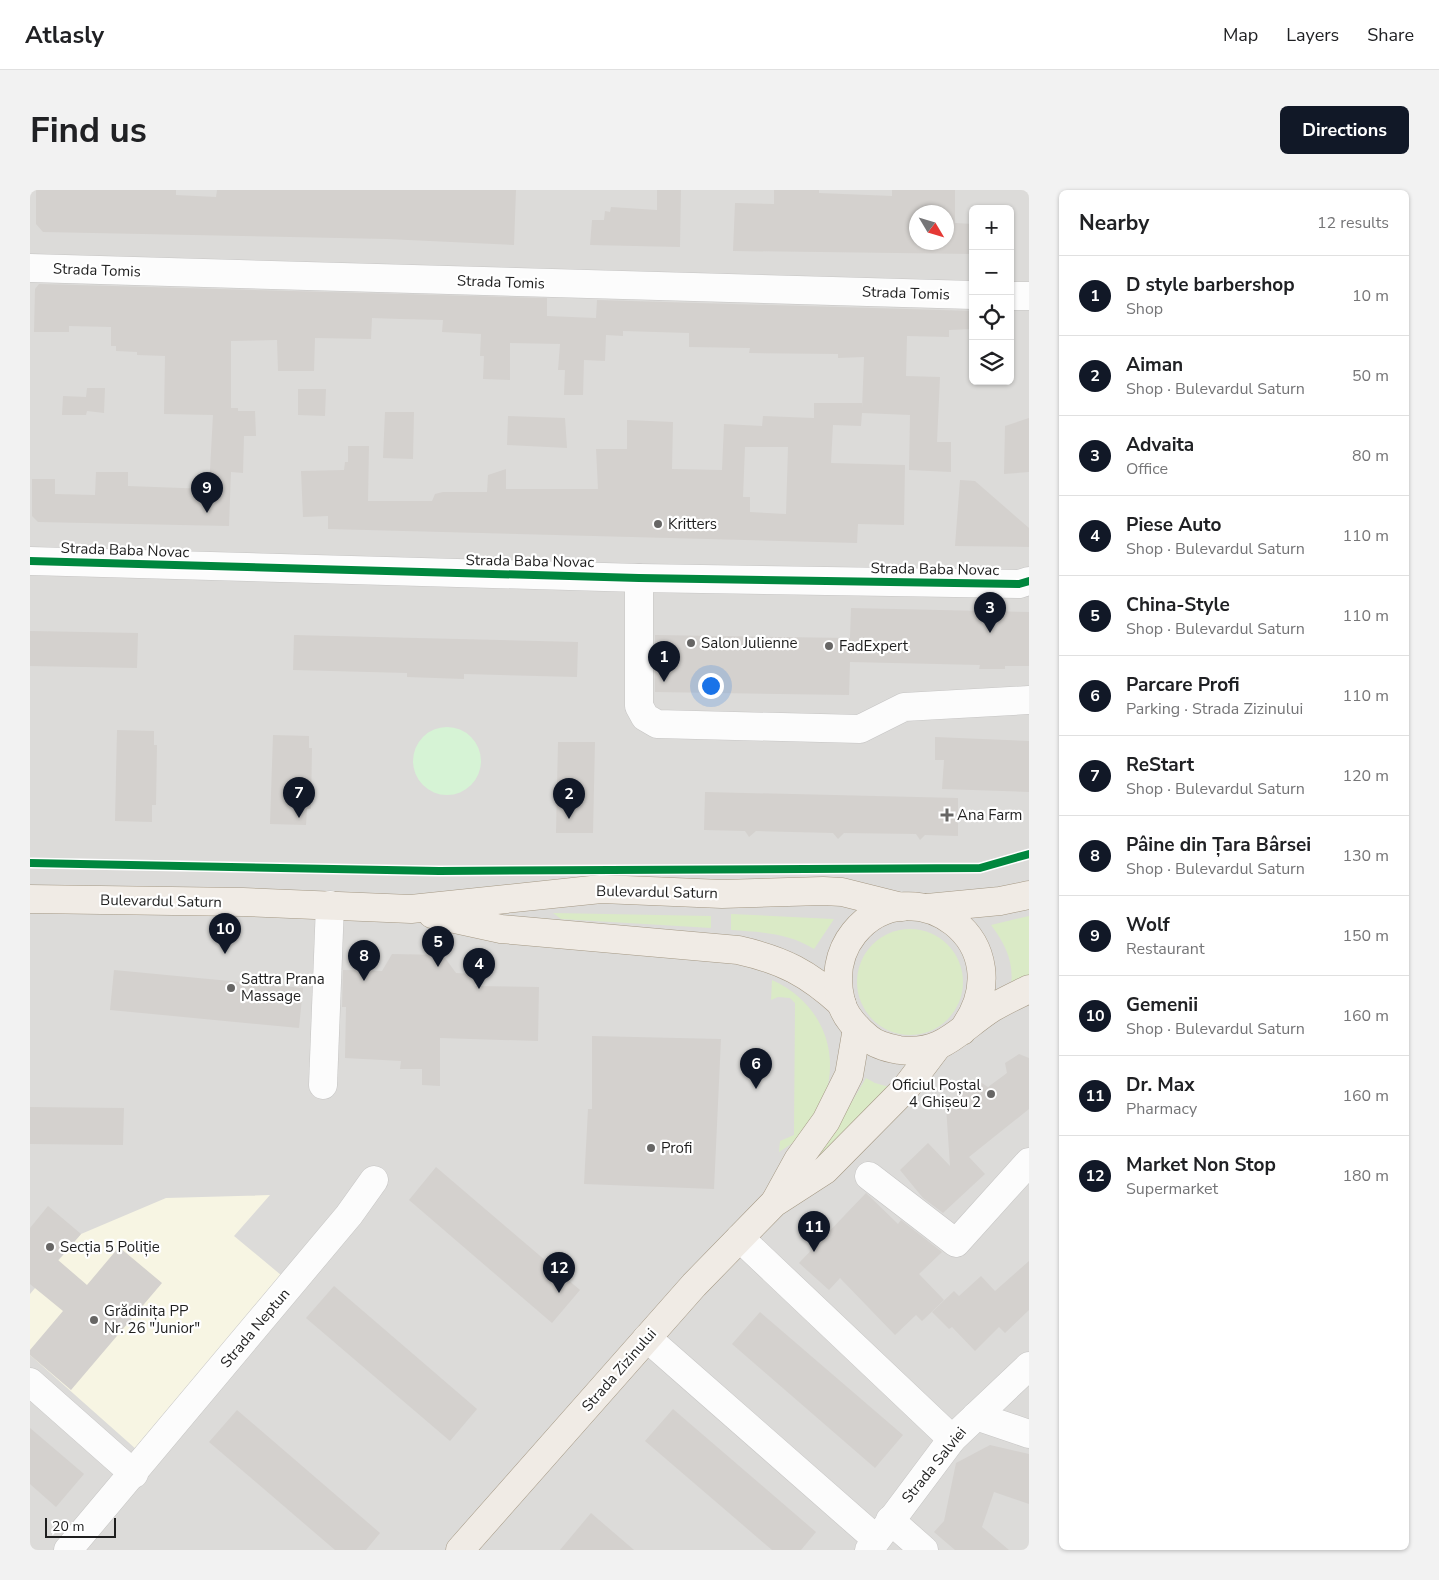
<!DOCTYPE html>
<html lang="en">
<head>
<meta charset="utf-8">
<style>
	:root { --surface:#fff; --page:#f2f2f2; --text:#202124; --muted:#757577; --line:#e0e0e0; --accent:#111827 }
	body { margin:0; font-family:"Nunito Sans",sans-serif; background:var(--page); color:var(--text) }
	.controls { position:absolute; right:15px; top:15px; display:grid; overflow:hidden; border-radius:8px; box-shadow:0 1px 4px #0004 }
	.controls button { width:45px; height:45px; display:grid; place-items:center; padding:0; border:0; border-bottom:1px solid var(--line); background:var(--surface); color:var(--text); font:25px sans-serif }
	.compass { position:absolute; left:879px; top:15px; width:45px; height:45px; border-radius:50%; background:var(--surface); box-shadow:0 1px 4px #0004; rotate:128deg }
	.scale { position:absolute; left:15px; bottom:12px; width:71px; box-sizing:border-box; padding-left:5px; border:2px solid #1f1f1f; border-top:0; font-size:14px; line-height:18px; white-space:nowrap; color:#1f1f1f; -webkit-text-stroke:4px #fff; paint-order:stroke }
	.you { position:absolute; left:680px; top:495px; width:18px; height:18px; margin:-12px; border:4px solid #fff; border-radius:50%; background:#1a73e8; box-shadow:0 0 0 8px #1a73e833 }
	.badge { display:grid; place-items:center; width:32px; height:32px; border-radius:50%; background:var(--accent); color:#fff; font-size:16px; font-weight:700 }
	.pin { position:absolute; translate:-50% -41px; filter:drop-shadow(0 1px 2px #0008) }
	.pin::after { content:''; position:absolute; top:26px; width:18px; height:15px; background:inherit; clip-path:polygon(0 0,100% 0,50% 100%) }
	.list { margin:0; padding:0; list-style:none }
	h2 { display:flex; justify-content:space-between; align-items:center; height:65px; margin:0; padding:0 20px; font-size:21px }
	h2 small { font-size:16px; font-weight:400; color:var(--muted) }
	.list li { display:grid; grid-template-columns:32px 1fr auto; gap:15px; align-items:center; box-sizing:border-box; height:80px; padding:0 20px; border-top:1px solid var(--line) }
	.list b { display:block; font-size:19px; white-space:nowrap }
	.list p { margin:0; font-size:16px; white-space:nowrap; color:var(--muted) }
	.list em { font-size:16px; font-style:normal; color:var(--muted) }
	.icon { flex:none; width:28px; height:28px; fill:none; stroke:currentColor; stroke-width:2; stroke-linecap:round; stroke-linejoin:round }
	.map { position:relative; flex:none; width:999px; height:1360px; overflow:hidden; border-radius:8px }
	header { display:flex; align-items:center; gap:30px; box-sizing:border-box; height:70px; padding:0 25px; background:var(--surface); border-bottom:1px solid var(--line) }
	header strong { font-size:24px }
	nav { display:flex; gap:28px; margin-inline-start:auto; font-size:18px }
	.intro { display:flex; align-items:center; justify-content:space-between; box-sizing:border-box; height:120px; padding:0 30px }
	h1 { margin:0; font-size:35px }
	.button { padding:12px 22px; border-radius:8px; background:var(--accent); color:#fff; font-size:18px; font-weight:700 }
	main { display:flex; gap:30px; padding:0 30px }
	aside { flex:1; background:var(--surface); border-radius:8px; box-shadow:0 1px 4px #0004 }
	.map>svg:first-child { display:block }
	.residential { fill:#dcdbd9; fill-rule:evenodd }
	.education { fill:#f7f5e3 }
	.grass { fill:#daeac6 }
	.park { fill:#d6f3d5 }
	.building { fill:#d4d1ce; fill-rule:evenodd }
	.lines { fill:none; stroke-linecap:round; stroke-linejoin:round }
	.minor-casing { stroke:#c6c5c4; stroke-width:29 }
	.major-casing { stroke:#a49884; stroke-width:29 }
	.minor { stroke:#fcfcfc; stroke-width:28 }
	.major { stroke:#f0ebe5; stroke-width:28 }
	.cycleway-casing { stroke:#fff; stroke-width:11 }
	.cycleway { stroke:#00873e; stroke-width:8 }
	.poi-dot { fill:#676665; stroke:#fff; stroke-width:2 }
	.labels { text-anchor:middle; dominant-baseline:central; stroke-width:4.5; stroke-linejoin:round; paint-order:stroke }
	.street-label { font-size:15px; fill:#1f1f1f; stroke:#fff }
	.poi-label { font-size:15px; fill:#1f1f1f; stroke:#fff; text-anchor:start }
</style>
</head>
<body>
<header>
<strong>Atlasly</strong>
<nav><a>Map</a><a>Layers</a><a>Share</a></nav>
</header>
<div class="intro"><h1>Find us</h1><a class="button">Directions</a></div>
<main>
<div class="map">
<svg width="999" height="1360" viewBox="0 0 999 1360">
	<rect width="100%" height="100%" fill="#edebe8"/>
	<path class="residential" d="M0 0H999V1360H0ZM943 19H980V191H943ZM886 22H916V52H886Z"/>
	<path class="education" d="M240 1005 204 1046 251 1085 107 1260 0 1165V1104L51 1044 136 1008Z"/>
	<g class="grass">
		<path d="M523 723 681 726V738L531 729Z"/>
		<path d="M701 724 803 729H804L784 759C759 743 731 742 701 740Z"/>
		<path d="M999 726V788L981 796C984 772 976 755 961 735Z"/>
		<circle cx="880" cy="792" r="53"/>
		<path d="M742 790C804 818 818 888 776 940 770 949 758 956 749 962L750 951 764 945 765 813 760 808 748 807 741 810Z"/>
		<path d="M836 888 845 893 859 897 771 987 802 945Z"/>
	</g>
	<circle class="park" cx="417" cy="571" r="34"/>
	<g class="building">
		<path d="M6 0H146V5L186 7 187 0H486L484 55 357 49 13 42 6 34Z"/>
		<path d="M627 0H651L650 57 560 55 562 30H574L575 21 580 22 581 17 627 20Z"/>
		<path d="M744 0H789V3L862 6V0H925V33L943 34V64L703 61 705 13 744 14ZM886 22H916V52H886Z"/>
		<path d="M9 94 517 108V126L566 128 567 110 943 121V139L919 140V147L877 146 876 186 910 187 907 252H921V282L879 280 880 225 832 223 831 236 803 235 801 273 875 275 874 335 828 334 827 353 298 339V326L273 327 271 281 314 280 315 272H318V256H339L338 311H402L405 304 413 302H457L458 285 476 279V299H568L566 259H597V230L643 232 642 279 692 280 694 234 732 236 733 226 784 228V213H832V219L834 167 808 168V164L719 163 720 158 659 157V143L593 141V146L576 145 575 171 554 170 553 205H534L535 180H528L530 154 480 153V190L453 189 454 166H450L451 144 412 142 413 130 370 129 342 128 341 149 285 148 284 181H248L247 150 201 151V218H208V221H225L226 246H214L213 283 201 282 199 336 8 332 2 326V289H25V304L65 305 66 282H98V296L179 299 183 225 134 224 135 166 107 165V162L86 161V156H81V137L39 136V142H4L5 99ZM715 257H758L756 324 720 322V307H713Z"/>
		<path d="M57 198H75L74 223 57 221 56 225H32L33 206 56 207Z"/>
		<path d="M268 199H296L295 226 268 225Z"/>
		<path d="M355 222H384L383 269 353 268Z"/>
		<path d="M478 226 535 228 537 258 477 255Z"/>
		<path d="M999 228V282L974 284 975 236Z"/>
		<path d="M930 290 945 291 999 338V357L925 356Z"/>
		<path d="M821 418 999 422V476H975V479H949L950 475 820 472 819 505 625 502V445L820 448Z"/>
		<path d="M0 441 108 443 107 478 0 476Z"/>
		<path d="M264 445 548 452 547 487 434 484V489L377 487V483L263 480Z"/>
		<path d="M87 540 124 541V555H127L126 615H122V632L85 631Z"/>
		<path d="M243 545 279 546V558H282L281 619H277L276 635 240 634Z"/>
		<path d="M905 547 999 551V602L912 599 914 570H905Z"/>
		<path d="M528 552H565L563 643H526Z"/>
		<path d="M675 602 928 608V646L895 645 890 650 886 644 814 643 808 649 803 643 726 641 719 647 715 641 674 640Z"/>
		<path d="M362 764 413 765 426 783 445 784V796L509 797 508 851 410 848V896L392 895V879H370L371 871 315 868 316 817H312L313 780 352 781Z"/>
		<path d="M84 780 273 798 269 838 80 820Z"/>
		<path d="M562 846 691 849 684 999 554 994 558 919H562Z"/>
		<path d="M989 864 999 868V919L939 967 955 984 913 1023 893 1008 870 980 898 953 920 976 916 916 947 890 958 897 977 883 975 873Z"/>
		<path d="M0 917 94 918 93 955 0 954Z"/>
		<path d="M406 977 550 1100 522 1133 379 1010Z"/>
		<path d="M836 1003 868 1034 871 1030 912 1062 889 1084 914 1110 892 1131 886 1125 865 1145 810 1088 799 1100 769 1073Z"/>
		<path d="M18 1016 51 1044 28 1070 57 1095 89 1057 132 1093 41 1200 0 1165V1160L33 1121 0 1094V1038Z"/>
		<path d="M999 1071V1120L975 1143 969 1137 945 1161 922 1137 919 1139 902 1122 924 1101 929 1106 951 1086 965 1101Z"/>
		<path d="M304 1096 447 1219 420 1251 276 1128Z"/>
		<path d="M730 1122 873 1245 845 1278 702 1154Z"/>
		<path d="M643 1219 786 1342 771 1360H742L615 1251Z"/>
		<path d="M207 1220 350 1343 336 1360H305L179 1252Z"/>
		<path d="M0 1238 54 1284 26 1317 0 1294Z"/>
		<path d="M960 1255 999 1264V1314L964 1302 952 1337 979 1360H925L904 1342 914 1331 926 1273Z"/>
		<path d="M561 1323 604 1360H530Z"/>
	</g>
	<g class="lines">
		<g class="minor-casing">
			<g id="minor">
				<path d="M0 78 943 105"/>
				<path d="M980 106H999"/>
				<path d="M0 371 609 388 989 394 999 391"/>
				<path d="M609 388V516L615 527 627 534 830 539 874 517 999 510"/>
				<path d="M293 895 300 715"/>
				<path d="M839 986 926 1053 999 972"/>
				<path d="M710 1048 922 1249"/>
				<path d="M617 1148 846 1349"/>
				<path d="M0 1192 104 1284"/>
				<path d="M946 1226 999 1244"/>
				<path d="M860 1330 894 1360"/>
				<path d="M38 1360 319 1025 344 990"/>
				<path d="M839 1360 922 1249 999 1176"/>
			</g>
		</g>
		<g class="major-casing">
			<g id="major">
				<path d="M0 709 213 712 381 719 571 699 692 704 793 701 812 702 872 717"/>
				<path d="M897 718 970 711 999 705"/>
				<path d="M402 724 471 739 708 760C753 770 778 783 812 814"/>
				<path d="M932 841C998 752 881 673 824 743 808 763 805 788 811 812 815 827 826 838 838 848 846 855 858 858 869 860 913 866 929 839 962 818 974 811 987 805 999 799"/>
				<path d="M746 1010 768 970 796 931 819 885 827 838"/>
				<path d="M430 1360 664 1095 744 1013 795 980 875 899 906 858"/>
			</g>
		</g>
		<use href="#minor" class="minor"/>
		<use href="#major" class="major"/>
		<g class="cycleway-casing">
			<g id="cycleway">
				<path d="M0 371 609 388 989 394 999 391"/>
				<path d="M0 673 409 681 950 678 999 664"/>
			</g>
		</g>
		<use href="#cycleway" class="cycleway"/>
	</g>
	<g class="poi-dot">
		<circle cx="628" cy="334" r="5"/>
		<circle cx="661" cy="453" r="5"/>
		<circle cx="799" cy="456" r="5"/>
		<path d="M914.5 617.5h5v5h5v5h-5v5h-5v-5h-5v-5h5z"/>
		<circle cx="201" cy="798" r="5"/>
		<circle cx="961" cy="904" r="5"/>
		<circle cx="621" cy="958" r="5"/>
		<circle cx="20" cy="1057" r="5"/>
		<circle cx="64" cy="1130" r="5"/>
	</g>
	<g class="labels">
		<g class="street-label">
			<text transform="translate(67 80) rotate(2)">Strada Tomis</text>
			<text transform="translate(471 92) rotate(2)">Strada Tomis</text>
			<text transform="translate(876 103) rotate(2)">Strada Tomis</text>
			<text transform="translate(95 360) rotate(2)">Strada Baba Novac</text>
			<text transform="translate(500 371) rotate(1)">Strada Baba Novac</text>
			<text transform="translate(905 379) rotate(1)">Strada Baba Novac</text>
			<text transform="translate(627 702) rotate(1)">Bulevardul Saturn</text>
			<text transform="translate(131 711) rotate(1)">Bulevardul Saturn</text>
			<text transform="translate(225 1138) rotate(-50)">Strada Neptun</text>
			<text transform="translate(589 1180) rotate(-49)">Strada Zizinului</text>
			<text transform="translate(904 1275) rotate(-51)">Strada Salviei</text>
		</g>
		<g class="poi-label">
			<text x="638" y="334">Kritters</text>
			<text x="671" y="453">Salon Julienne</text>
			<text x="809" y="456">FadExpert</text>
			<text x="927" y="625">Ana Farm</text>
			<text x="211" y="789">Sattra Prana<tspan x="211" dy="17">Massage</tspan></text>
			<text x="951" y="895" text-anchor="end">Oficiul Poștal<tspan x="951" dy="17">4 Ghișeu 2</tspan></text>
			<text x="631" y="958">Profi</text>
			<text x="30" y="1057">Secția 5 Poliție</text>
			<text x="74" y="1121">Grădinița PP<tspan x="74" dy="17">Nr. 26 "Junior"</tspan></text>
		</g>
	</g>
</svg>
<div class="controls">
<button>+</button>
<button>−</button>
<button><svg class="icon" aria-label="locate" viewBox="0 0 24 24"><circle cx="12" cy="12" r="6"/><path d="M12 2v4M12 18v4M2 12h4M18 12h4"/></svg></button>
<button><svg class="icon" aria-label="layers" viewBox="0 0 24 24"><path d="M12 4l9 5-9 5-9-5zM3 14l9 5 9-5"/></svg></button>
</div>
<svg class="compass" viewBox="-18 -18 36 36"><path d="M0-13l5 13h-10z" fill="#e53935"/><path d="M0 13l5-13h-10z" fill="#757577"/></svg>
<div class="scale">20 m</div>
<div class="you"></div>
<div class="pin badge" style="left:634px;top:492px">1</div>
<div class="pin badge" style="left:539px;top:629px">2</div>
<div class="pin badge" style="left:960px;top:443px">3</div>
<div class="pin badge" style="left:449px;top:799px">4</div>
<div class="pin badge" style="left:408px;top:777px">5</div>
<div class="pin badge" style="left:726px;top:899px">6</div>
<div class="pin badge" style="left:269px;top:628px">7</div>
<div class="pin badge" style="left:334px;top:791px">8</div>
<div class="pin badge" style="left:177px;top:323px">9</div>
<div class="pin badge" style="left:195px;top:764px">10</div>
<div class="pin badge" style="left:784px;top:1062px">11</div>
<div class="pin badge" style="left:529px;top:1103px">12</div>
</div>
<aside>
<h2>Nearby<small>12 results</small></h2>
<ul class="list">
<li><span class="badge">1</span><div><b>D style barbershop</b><p>Shop</p></div><em>10 m</em></li>
<li><span class="badge">2</span><div><b>Aiman</b><p>Shop · Bulevardul Saturn</p></div><em>50 m</em></li>
<li><span class="badge">3</span><div><b>Advaita</b><p>Office</p></div><em>80 m</em></li>
<li><span class="badge">4</span><div><b>Piese Auto</b><p>Shop · Bulevardul Saturn</p></div><em>110 m</em></li>
<li><span class="badge">5</span><div><b>China-Style</b><p>Shop · Bulevardul Saturn</p></div><em>110 m</em></li>
<li><span class="badge">6</span><div><b>Parcare Profi</b><p>Parking · Strada Zizinului</p></div><em>110 m</em></li>
<li><span class="badge">7</span><div><b>ReStart</b><p>Shop · Bulevardul Saturn</p></div><em>120 m</em></li>
<li><span class="badge">8</span><div><b>Pâine din Țara Bârsei</b><p>Shop · Bulevardul Saturn</p></div><em>130 m</em></li>
<li><span class="badge">9</span><div><b>Wolf</b><p>Restaurant</p></div><em>150 m</em></li>
<li><span class="badge">10</span><div><b>Gemenii</b><p>Shop · Bulevardul Saturn</p></div><em>160 m</em></li>
<li><span class="badge">11</span><div><b>Dr. Max</b><p>Pharmacy</p></div><em>160 m</em></li>
<li><span class="badge">12</span><div><b>Market Non Stop</b><p>Supermarket</p></div><em>180 m</em></li>
</ul>
</aside>
</main>
</body>
</html>
